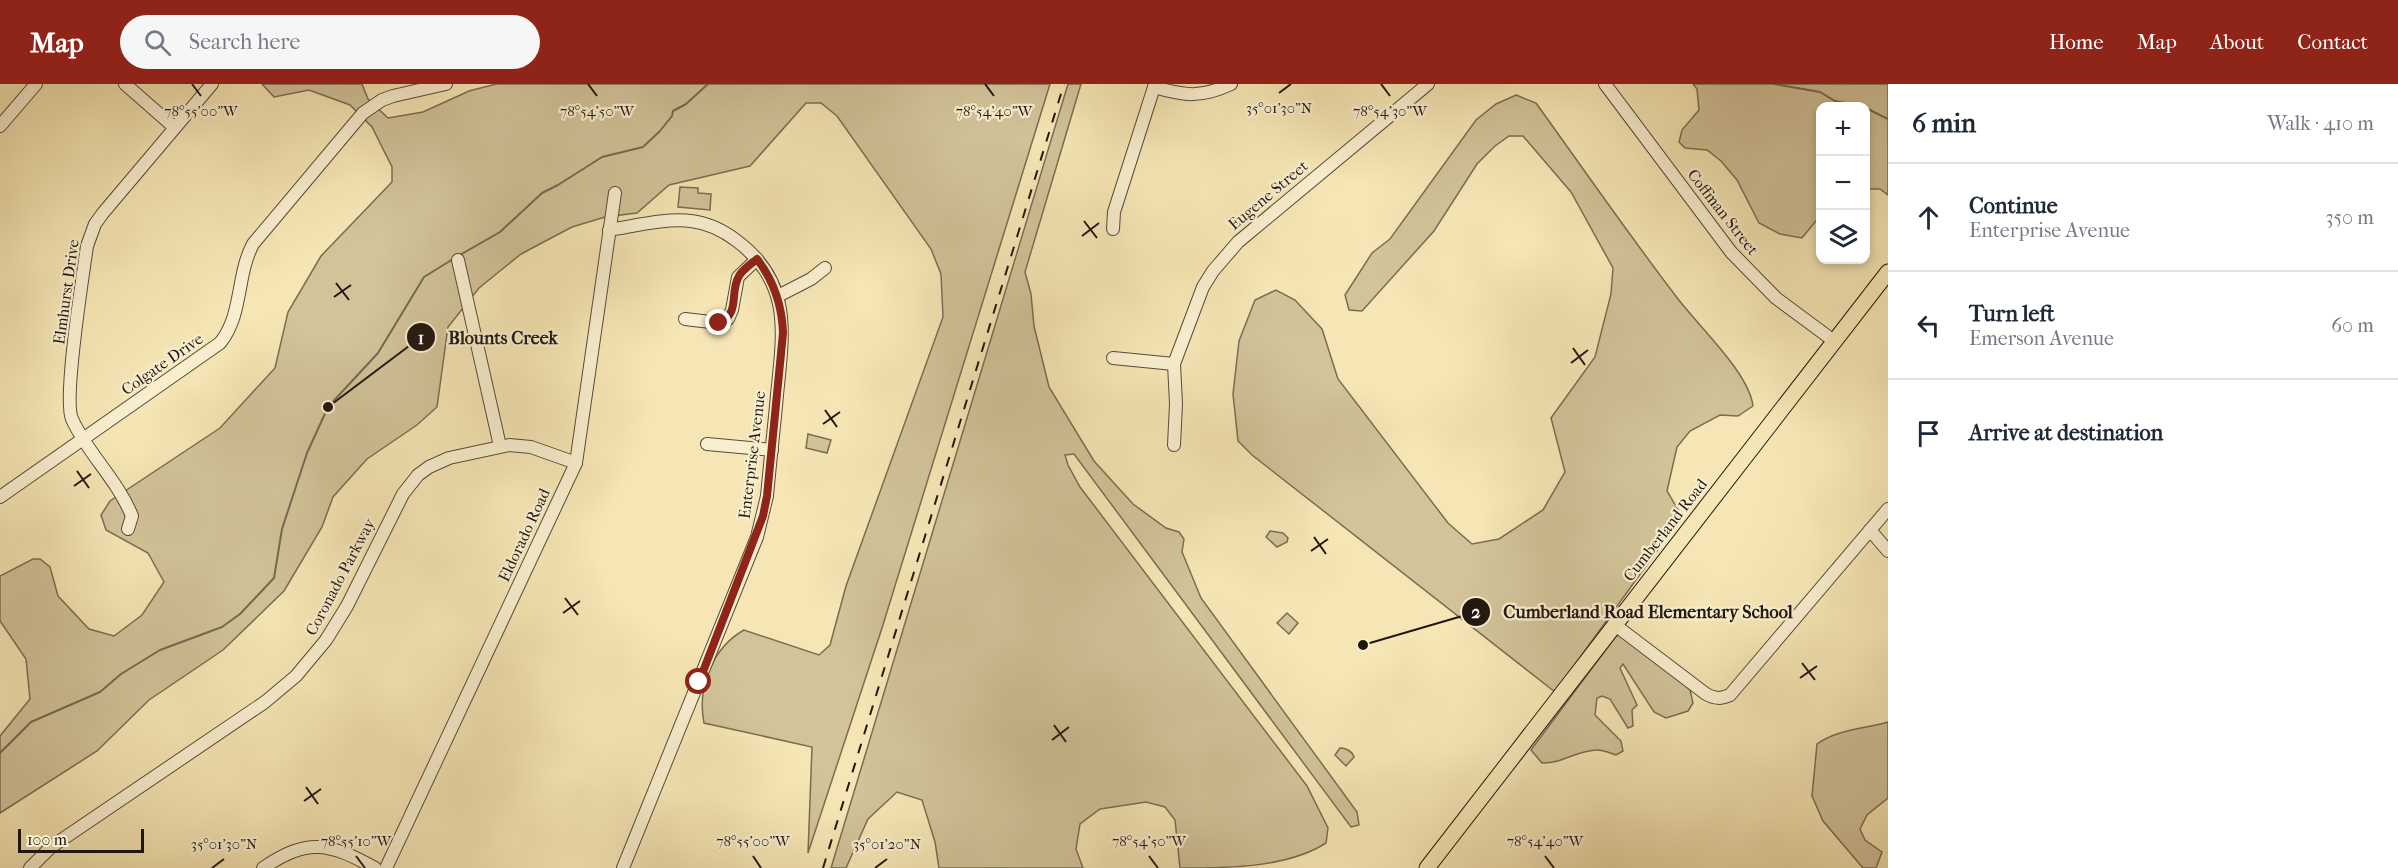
<!DOCTYPE html>
<html lang="en">
<head>
<meta charset="utf-8">
<style>
	:root { --surface:#fff; --page:#f6f6f7; --text:#1f2937; --muted:#747a83; --line:#e0e1e3; --accent:#8f2418 }
	body { margin:0; font-family:"IM FELL French Canon",serif; background:var(--page); color:var(--text) }
	.controls { position:absolute; right:18px; top:18px; display:grid; overflow:hidden; border-radius:12px; box-shadow:0 3px 9px #0003 }
	.controls button { width:54px; height:54px; display:grid; place-items:center; padding:0; border:0; border-bottom:2px solid var(--line); background:var(--surface); color:var(--text); font:30px sans-serif }
	.scale { position:absolute; left:18px; bottom:15px; width:126px; box-sizing:border-box; padding-left:6px; border:3px solid #211710; border-top:0; font-size:16px; line-height:21px; white-space:nowrap; color:#211710; -webkit-text-stroke:4px #f9efcf; paint-order:stroke }
	.stop { position:absolute; width:18px; height:18px; margin:-14px; border:4px solid #8f2418; border-radius:50%; background:#fff }
	.stop.end { background:#8f2418; border-color:#fff; box-shadow:0 2px 6px #0008 }
	.list { margin:0; padding:0; list-style:none }
	h2 { display:flex; justify-content:space-between; align-items:center; height:78px; margin:0; padding:0 24px; font-size:26px }
	h2 small { font-size:20px; font-weight:400; color:var(--muted) }
	.list li { display:grid; grid-template-columns:39px 1fr auto; gap:18px; align-items:center; box-sizing:border-box; height:108px; padding:0 24px; border-top:2px solid var(--line) }
	.list b { display:block; font-size:22px; white-space:nowrap }
	.list p { margin:0; font-size:20px; white-space:nowrap; color:var(--muted) }
	.list em { font-size:20px; font-style:normal; color:var(--muted) }
	.icon { flex:none; width:33px; height:33px; fill:none; stroke:currentColor; stroke-width:2; stroke-linecap:round; stroke-linejoin:round }
	.map { position:relative; flex:none; width:1888px; height:784px; overflow:hidden }
	header { display:flex; align-items:center; gap:36px; box-sizing:border-box; height:84px; padding:0 30px; background:var(--accent); color:#fff }
	header strong { font-size:28px }
	nav { display:flex; gap:33px; margin-inline-start:auto; font-size:21px }
	.search { width:420px; height:54px; background:var(--page); display:flex; align-items:center; gap:15px; box-sizing:border-box; padding:0 21px; border-radius:33px; color:var(--muted); font-size:22px }
	main { display:flex }
	aside { flex:1; background:var(--surface) }
	.map>svg:first-child { display:block }
	.green { fill:#d2c399; stroke:#7a6d54; stroke-width:1.5 }
	.lines { fill:none; stroke-linecap:round; stroke-linejoin:round }
	.stream { stroke:#766951; stroke-width:2 }
	.minor-casing { stroke:#564b39; stroke-width:14 }
	.major-casing { stroke:#211710; stroke-width:17 }
	.minor { stroke:#f9efcf; stroke-width:12 }
	.major { stroke:#f6e6b5; stroke-width:15 }
	.rail { stroke:#211710; stroke-width:2; stroke-dasharray:10 10; stroke-linecap:butt }
	.route { stroke:#8f2418; stroke-width:8 }
	.ticks { fill:none; stroke:#211710; stroke-width:2 }
	.labels { text-anchor:middle; dominant-baseline:central; stroke-width:4.5; stroke-linejoin:round; paint-order:stroke }
	.street-label { font-size:16px; fill:#211710; stroke:#f9efcf }
	.ticks-label { font-size:15px; text-anchor:middle; fill:#211710; stroke:#f9efcf; stroke-width:4.5; stroke-linejoin:round; paint-order:stroke }
	.leader { fill:none; stroke:#211710; stroke-width:2 }
	.callout-dot { fill:#211710; stroke:#f9efcf; stroke-width:2 }
	.mark-label { font-size:18px; text-anchor:middle; font-weight:bold; fill:#fff }
	.callout-label { font-size:18px; text-anchor:middle; font-weight:bold; fill:#211710; stroke:#f9efcf; stroke-width:4.5; stroke-linejoin:round; paint-order:stroke }
</style>
</head>
<body>
<header>
<strong>Map</strong>
<div class="search"><svg class="icon" aria-label="search" viewBox="0 0 24 24"><circle cx="10" cy="10" r="6"/><path d="M15 15l6 6"/></svg>Search here</div>
<nav><a>Home</a><a>Map</a><a>About</a><a>Contact</a></nav>
</header>
<main>
<div class="map">
<svg width="1888" height="784" viewBox="0 0 1888 784">
	<rect width="100%" height="100%" fill="#f6e6b5"/>
	<filter id="stains"><feTurbulence type="fractalNoise" baseFrequency=".00333" numOctaves="4"/><feColorMatrix values="0 0 0 0 .2 0 0 0 0 .09 0 0 0 0 .02 0 0 0 .5 -.17"/></filter>
	<radialGradient id="worn" r=".72"><stop offset=".6" stop-color="#630" stop-opacity="0"/><stop offset="1" stop-color="#630" stop-opacity=".3"/></radialGradient>
	<g class="green">
		<path d="M262 0H362L368 15 388 34 423 28 469 7 496 0H1050L882 544 808 769 812 663 704 639C697 604 712 564 744 546L819 571 830 561 846 502 943 233 941 190 931 165 837 32 821 19H806L750 82 669 101 637 129 605 133 572 143 521 170 479 204 448 243 437 323 417 341 367 375 333 413 322 443 284 507 223 566 149 616 97 667 0 729V652L30 615 26 575 0 537V492L33 475H40L50 483 58 512 89 545 114 552 142 531 164 498 148 469 106 446 101 431 110 417 220 344 275 284 288 228 321 172 392 98V83L372 43 350 21 309 6 274 13Z"/>
		<path d="M1068 0H1081L1025 188 1031 210 1034 242 1049 303 1094 377 1133 420 1166 444 1179 448 1184 455 1182 468 1201 514 1357 728 1359 741 1351 743 1074 370 1065 371 1068 381 1080 403 1307 702 1328 744 1326 759C1287 784 1228 784 1180 784L1175 736 1165 723 1146 718 1100 725 1080 740 1076 765 1083 784H939L935 758 922 716 897 708 868 735 846 784H831Z"/>
		<path d="M1693 0H1888V111L1880 105H1866V22H1820V132L1802 154 1780 150 1759 139 1737 96 1721 77 1707 66 1685 64 1679 58 1682 46 1699 26 1697 5Z"/>
		<path d="M1516 11 1536 19C1582 83 1627 148 1675 211 1696 240 1749 288 1753 322L1738 332 1720 331 1690 347 1677 363 1667 407 1680 429 1672 446 1555 608 1252 371 1238 357 1233 310 1239 257 1255 216 1276 206 1295 216 1322 245 1338 295 1448 439 1472 460 1499 455 1543 426 1565 388 1551 334 1595 273 1611 210 1613 184 1571 108 1523 52H1509L1495 62 1477 80 1434 147 1362 227 1349 226 1345 211 1372 169 1390 155 1476 36 1496 20Z"/>
		<path d="M680 103 698 104V109L711 110 710 126 678 123Z"/>
		<path d="M808 350 831 356 827 369 806 364Z"/>
		<path d="M1270 447 1283 449 1288 454 1287 458 1277 463 1266 453Z"/>
		<path d="M1287 529 1298 539 1289 550 1277 539Z"/>
		<path d="M1621 550 1671 587 1690 606 1693 619 1688 627 1666 634 1654 628 1623 580 1620 584 1637 621 1632 626 1633 642 1628 644 1610 615 1602 612 1597 614 1595 631 1621 657 1623 667 1616 671C1610 669 1603 666 1597 666 1577 666 1562 680 1542 679L1531 666 1616 552Z"/>
		<path d="M1888 638V714L1867 731 1860 745 1865 756 1882 768 1876 784H1863L1823 737 1812 712 1817 660C1838 645 1864 645 1888 638Z"/>
		<path d="M1340 664C1346 664 1352 667 1354 673L1346 682 1335 671Z"/>
	</g>
	<g class="lines">
		<g class="stream">
			<path d="M1774 0 1820 8 1835 17 1861 22"/>
			<path d="M1866 24 1888 35"/>
			<path d="M458 172 500 148 542 109 558 101 602 73 643 63 660 47 672 32 673 27 686 20 708 0"/>
			<path d="M0 669 31 638 100 608 121 590 160 566 222 543 240 530 274 494 282 445 307 369 328 323 378 269 424 193 453 175"/>
		</g>
		<g class="minor-casing">
			<g id="minor">
				<path d="M125 0 174 43"/>
				<path d="M1605 0 1731 168 1776 214 1834 257"/>
				<path d="M1154 3C1185 12 1201 14 1231 0"/>
				<path d="M0 42 36 0"/>
				<path d="M1113 145 1114 128 1155 0"/>
				<path d="M609 146C635 142 665 134 691 137 708 139 724 147 737 157 793 199 783 250 777 311 774 345 770 378 767 412L757 453 623 784"/>
				<path d="M458 176 500 362"/>
				<path d="M778 212 811 195 825 184"/>
				<path d="M685 235 719 239 728 235 732 226 738 193 757 175"/>
				<path d="M1113 274 1174 280"/>
				<path d="M707 360 772 366"/>
				<path d="M1174 361 1176 320 1174 280 1203 203 1213 187 1238 158 1428 0"/>
				<path d="M0 413 220 259C243 231 236 192 253 160L363 29 382 16 393 12 446 0"/>
				<path d="M128 445 132 432C117 395 87 369 72 335 63 315 83 191 87 162L95 140 103 129 212 0"/>
				<path d="M1870 446 1888 467"/>
				<path d="M1615 541 1706 610C1715 615 1721 615 1730 611L1888 425"/>
				<path d="M30 784 51 763 265 618 296 592 326 556 347 522 403 410 418 391 429 383 449 374 509 361 531 363 576 379"/>
				<path d="M263 784C309 753 329 759 375 784"/>
				<path d="M386 784 576 379 615 109"/>
			</g>
		</g>
		<g class="major-casing">
			<path id="major" d="M1427 784 1888 188"/>
		</g>
		<use href="#minor" class="minor"/>
		<use href="#major" class="major"/>
		<path class="rail" d="M823 784 1064 0"/>
	</g>
	<g class="lines">
		<path class="route" d="M699 598 763 432 767 412 783 249C782 221 774 197 757 175 751 180 743 185 739 192 729 209 741 229 719 239"/>
	</g>
	<path class="ticks" d="M192 0 201 12M588 0 597 12M985 0 994 12M1381 0 1390 12M1279 9 1291 0M1084 137 1097 154M1082 152 1099 139M336 199 349 216M334 213 351 201M1573 264 1585 281M1571 279 1588 266M825 326 837 343M823 340 840 328M77 387 89 404M74 402 91 390M1314 453 1326 470M1311 467 1328 455M565 514 578 531M563 529 580 517M1802 579 1815 596M1800 594 1817 582M1054 641 1066 658M1052 656 1069 643M306 703 318 720M304 717 321 705M356 772 365 784M753 772 761 784M1149 772 1158 784M1545 772 1554 784M212 784 224 775M875 784 887 775"/>
	<g class="labels">
		<g class="street-label">
			<text transform="translate(1268 111) rotate(-40)">Eugene Street</text>
			<text transform="translate(1723 128) rotate(52)">Coffman Street</text>
			<text transform="translate(66 208) rotate(-82)">Elmhurst Drive</text>
			<text transform="translate(162 280) rotate(-35)">Colgate Drive</text>
			<text transform="translate(752 371) rotate(-83)">Enterprise Avenue</text>
			<text transform="translate(1665 446) rotate(-52)">Cumberland Road</text>
			<text transform="translate(524 451) rotate(-65)">Eldorado Road</text>
			<text transform="translate(340 493) rotate(-62)">Coronado Parkway</text>
		</g>
	</g>
	<g class="ticks-label">
		<text x="1279" y="29">35°01'30"N</text>
		<text x="201" y="32">78°55'00"W</text>
		<text x="597" y="32">78°54'50"W</text>
		<text x="994" y="32">78°54'40"W</text>
		<text x="1390" y="32">78°54'30"W</text>
		<text x="356" y="762">78°55'10"W</text>
		<text x="753" y="762">78°55'00"W</text>
		<text x="1149" y="762">78°54'50"W</text>
		<text x="1545" y="762">78°54'40"W</text>
		<text x="224" y="765">35°01'30"N</text>
		<text x="887" y="765">35°01'20"N</text>
	</g>
	<path class="leader" d="M328 323L421 253M1363 561L1476 528"/>
	<g class="callout-dot">
		<circle cx="328" cy="323" r="6"/>
		<circle cx="1363" cy="561" r="6"/>
		<circle cx="421" cy="253" r="15"/>
		<circle cx="1476" cy="528" r="15"/>
	</g>
	<g class="mark-label">
		<text x="421" y="260">1</text>
		<text x="1476" y="534">2</text>
	</g>
	<g class="callout-label">
		<text x="503" y="260">Blounts Creek</text>
		<text x="1648" y="534">Cumberland Road Elementary School</text>
	</g>
	<rect width="100%" height="100%" filter="url(#stains)"/>
	<rect width="100%" height="100%" fill="url(#worn)"/>
</svg>
<div class="controls">
<button>+</button>
<button>−</button>
<button><svg class="icon" aria-label="layers" viewBox="0 0 24 24"><path d="M12 4l9 5-9 5-9-5zM3 14l9 5 9-5"/></svg></button>
</div>
<div class="scale">100 m</div>
<div class="stop" style="left:699px;top:598px"></div>
<div class="stop end" style="left:719px;top:239px"></div>
</div>
<aside>
<h2>6 min<small>Walk · 410 m</small></h2>
<ul class="list">
<li><svg class="icon" aria-label="ahead" viewBox="0 0 24 24"><path d="M12 20V5M6 11l6-6 6 6"/></svg><div><b>Continue</b><p>Enterprise Avenue</p></div><em>350 m</em></li>
<li><svg class="icon" aria-label="left" viewBox="0 0 24 24"><path d="M17 20v-9H6M10 6l-5 5 5 5"/></svg><div><b>Turn left</b><p>Emerson Avenue</p></div><em>60 m</em></li>
<li><svg class="icon" aria-label="arrive" viewBox="0 0 24 24"><path d="M6 21V4h12l-3 4 3 4H6"/></svg><div><b>Arrive at destination</b></div></li>
</ul>
</aside>
</main>
</body>
</html>
